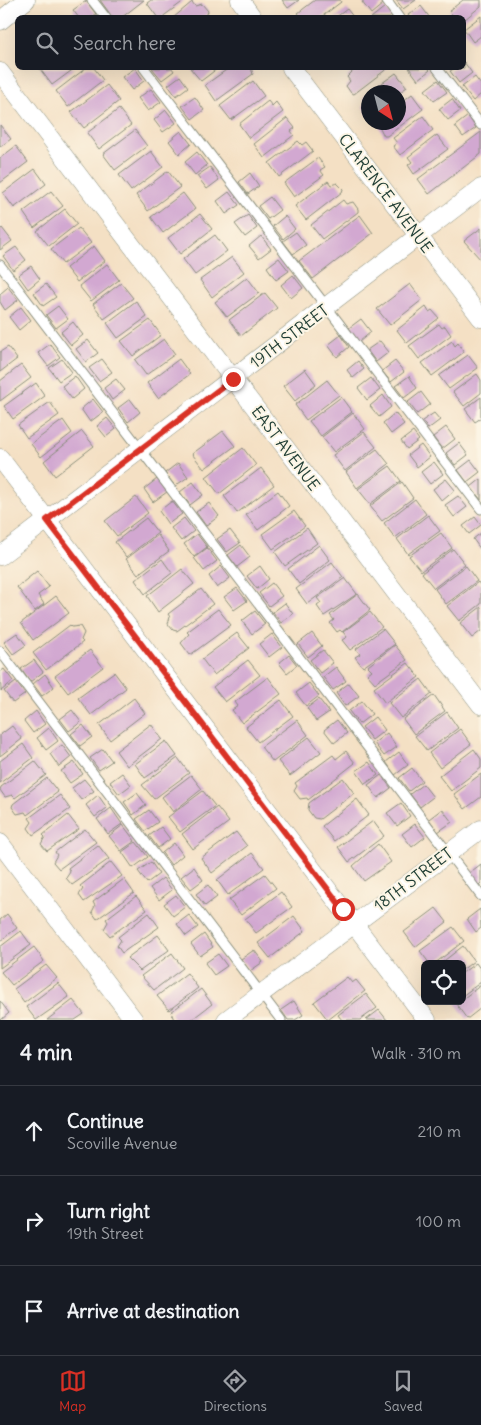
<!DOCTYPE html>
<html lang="en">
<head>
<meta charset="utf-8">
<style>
	:root { --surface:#171b24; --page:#20242c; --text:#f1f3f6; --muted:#9ea1a6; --line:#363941; --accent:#d93025 }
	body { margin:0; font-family:Delius,sans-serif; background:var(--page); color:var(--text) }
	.controls { position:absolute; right:15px; bottom:15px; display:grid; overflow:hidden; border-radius:8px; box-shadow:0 5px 20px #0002 }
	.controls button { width:45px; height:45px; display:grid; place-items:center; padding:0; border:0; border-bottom:1px solid var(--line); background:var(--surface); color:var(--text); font:25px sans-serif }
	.compass { position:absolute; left:361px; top:85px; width:45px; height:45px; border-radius:50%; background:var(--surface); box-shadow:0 5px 20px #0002; rotate:144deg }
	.stop { position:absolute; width:15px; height:15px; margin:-11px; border:4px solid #d93025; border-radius:50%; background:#fff }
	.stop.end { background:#d93025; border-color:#fff; box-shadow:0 1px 5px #0008 }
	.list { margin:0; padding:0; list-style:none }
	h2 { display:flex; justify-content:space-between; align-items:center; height:65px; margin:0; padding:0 20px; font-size:21px }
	h2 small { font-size:16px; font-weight:400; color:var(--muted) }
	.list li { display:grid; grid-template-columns:32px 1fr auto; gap:15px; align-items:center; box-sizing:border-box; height:90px; padding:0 20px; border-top:1px solid var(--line) }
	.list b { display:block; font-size:19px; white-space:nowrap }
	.list p { margin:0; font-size:16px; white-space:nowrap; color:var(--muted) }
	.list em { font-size:16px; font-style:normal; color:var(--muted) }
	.icon { flex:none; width:28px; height:28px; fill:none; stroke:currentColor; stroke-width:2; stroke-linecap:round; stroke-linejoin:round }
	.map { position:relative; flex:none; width:481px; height:1020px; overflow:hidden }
	.search { position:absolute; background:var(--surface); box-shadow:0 5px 20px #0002; left:15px; right:15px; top:15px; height:55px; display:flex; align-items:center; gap:12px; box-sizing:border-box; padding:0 18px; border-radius:8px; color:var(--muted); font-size:19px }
	.sheet { height:335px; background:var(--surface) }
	nav { display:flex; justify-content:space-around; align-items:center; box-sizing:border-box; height:70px; border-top:1px solid var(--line); background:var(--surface); font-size:14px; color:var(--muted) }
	nav a { display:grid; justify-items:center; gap:2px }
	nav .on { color:var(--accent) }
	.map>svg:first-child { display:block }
	.building { fill:#d2a8d1 }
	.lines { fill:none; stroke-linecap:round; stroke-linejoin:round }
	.lane-casing { stroke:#8a8e7c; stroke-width:11 }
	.street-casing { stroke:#8a8e7c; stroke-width:19 }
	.lane { stroke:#fff; stroke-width:9 }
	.street { stroke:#fff; stroke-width:18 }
	.route { stroke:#d93025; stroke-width:6 }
	.labels { text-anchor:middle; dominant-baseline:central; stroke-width:4; stroke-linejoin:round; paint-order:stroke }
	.street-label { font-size:16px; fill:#1f3d34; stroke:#fcf5e5 }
</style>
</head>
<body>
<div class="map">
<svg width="481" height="1020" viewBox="0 0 481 1020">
	<rect width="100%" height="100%" fill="#fcf5e5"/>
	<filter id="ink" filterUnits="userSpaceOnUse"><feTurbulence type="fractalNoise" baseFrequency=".02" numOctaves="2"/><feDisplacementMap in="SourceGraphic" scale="10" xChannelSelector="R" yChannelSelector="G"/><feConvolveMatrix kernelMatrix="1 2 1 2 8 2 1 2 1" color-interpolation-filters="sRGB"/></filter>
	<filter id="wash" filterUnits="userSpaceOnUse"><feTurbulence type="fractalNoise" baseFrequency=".0096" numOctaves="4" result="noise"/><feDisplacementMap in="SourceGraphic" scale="20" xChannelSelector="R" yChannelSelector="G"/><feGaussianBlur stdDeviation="1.12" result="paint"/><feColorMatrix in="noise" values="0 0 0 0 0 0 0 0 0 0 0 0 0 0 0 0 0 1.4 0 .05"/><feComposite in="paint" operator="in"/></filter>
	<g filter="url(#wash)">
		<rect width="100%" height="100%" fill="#f4e0c4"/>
		<g id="blocks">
			<g class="building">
				<path d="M100 0H144L121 18H113Z"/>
				<path d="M151 0H185L161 18H158L147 3Z"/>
				<path d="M282 0H299L288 8Z"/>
				<path d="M315 0H340L341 2 320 18H302L298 13Z"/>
				<path d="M365 0H380L383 4 371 14 362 2Z"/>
				<path d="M396 0H416L403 9Z"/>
				<path d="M463 0H481V6L464 20V18H455L449 11Z"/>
				<path d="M86 1 96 14 90 18H79L73 10Z"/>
				<path d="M192 2 195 6 202 4 208 11 207 14 202 18H173Z"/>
				<path d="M421 6 430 18H410L408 15Z"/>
				<path d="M385 7 393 18H371Z"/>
				<path d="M347 9 354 18H335Z"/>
				<path d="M481 16V36L473 42 464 29Z"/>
				<path d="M464 62 472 73 459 83 450 71 455 68H464Z"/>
				<path d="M42 68H75L52 85 40 69Z"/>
				<path d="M86 68H94L103 80 68 107 56 91Z"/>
				<path d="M135 68 144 81 132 90 122 77Z"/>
				<path d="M152 68H172L174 71 162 80Z"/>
				<path d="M190 68H218L201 81Z"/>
				<path d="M229 68H251L253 74 216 101 205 85Z"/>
				<path d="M356 68H388L354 94 351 93 346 86 350 81 347 77Z"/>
				<path d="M409 68H428L430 70 418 80Z"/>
				<path d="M396 73 407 87 400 92H372L371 91Z"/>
				<path d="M180 76 188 87 176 96 168 85Z"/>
				<path d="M475 77 481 85V94L473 101 462 87Z"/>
				<path d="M438 80 447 92 434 101 425 90Z"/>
				<path d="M253 81 264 96 231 120 220 106Z"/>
				<path d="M107 85 119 101 84 128 71 112Z"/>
				<path d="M151 89 161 102 148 111 138 98Z"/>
				<path d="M368 94V115L363 107 366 102 363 98Z"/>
				<path d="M412 94 423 109 387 136H384L379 126 384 122H398V105Z"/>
				<path d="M195 97 204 110 192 119 182 106Z"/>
				<path d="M452 99 460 111 448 120 439 109Z"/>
				<path d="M268 101 272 106 276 102 283 112 249 138 239 124Z"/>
				<path d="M119 109 131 125 99 149 87 133Z"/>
				<path d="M166 110 176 123 163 132 154 120Z"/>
				<path d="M423 116 433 130 400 155 393 146 397 143 393 138Z"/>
				<path d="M468 116 476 128 463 137 455 126Z"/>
				<path d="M287 118 295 128 291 131 294 135 264 158 254 144Z"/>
				<path d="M0 125 11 139 0 147Z"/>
				<path d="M135 130 147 146 115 170 103 154Z"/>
				<path d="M181 131 191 144 179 154 169 141Z"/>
				<path d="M481 132V154L429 194 418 179Z"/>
				<path d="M437 135 448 149 414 174 408 165 412 162 408 157Z"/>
				<path d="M298 141 302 145 306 142 313 151 279 177 269 163Z"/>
				<path d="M16 146 28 162 0 183V158Z"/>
				<path d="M151 151 163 167 131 191 119 175Z"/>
				<path d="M197 152 207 165 195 175 185 162Z"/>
				<path d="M318 158 325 167 320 170 324 175 294 197 284 183Z"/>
				<path d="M210 167 219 180 207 189 197 176Z"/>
				<path d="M35 169 46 184 14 208 3 193Z"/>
				<path d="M168 171 180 187 148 211 136 195Z"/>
				<path d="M250 173 259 186 248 194 239 182Z"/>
				<path d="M328 181 331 185 337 183 343 189 342 192 306 220 295 206Z"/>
				<path d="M51 191 63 206 34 228 23 212Z"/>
				<path d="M229 192 239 205 226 214 217 201Z"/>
				<path d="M183 193 195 209 163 233 151 217Z"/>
				<path d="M270 197 280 210 268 219 258 206Z"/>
				<path d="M343 200 346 204 353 202 358 209V212L322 239 311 225Z"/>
				<path d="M65 209 77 224 49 246 37 231Z"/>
				<path d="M200 214 212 229 180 254 168 238Z"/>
				<path d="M248 215 257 228 245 237 235 224Z"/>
				<path d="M360 215 373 233 313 279 299 261Z"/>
				<path d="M285 216 295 229 283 239 273 226Z"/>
				<path d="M2 228 12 241 0 250V230Z"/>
				<path d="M79 228 91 243 63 264 51 249Z"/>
				<path d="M481 228V260L464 241Z"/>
				<path d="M296 232 306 245 293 254 283 241Z"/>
				<path d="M215 235 227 251 195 275 183 259Z"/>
				<path d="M261 236 271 249 259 258 249 246Z"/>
				<path d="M94 246 105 261 77 282 66 268Z"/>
				<path d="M16 247 26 260 13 270 3 256Z"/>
				<path d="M232 257 244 272 212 297 200 280Z"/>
				<path d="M279 258 289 271 276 280 267 267Z"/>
				<path d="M107 264 119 280 91 301 79 286Z"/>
				<path d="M31 266 40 279 28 289 18 275Z"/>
				<path d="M293 275 303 288 291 298 281 285Z"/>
				<path d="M247 277 259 293 227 317 215 302Z"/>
				<path d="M121 283 133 298 104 319 93 304Z"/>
				<path d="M46 284 56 297 43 306 34 293Z"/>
				<path d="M410 284 422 300 390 325 377 309Z"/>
				<path d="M8 287 18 300 5 310 0 302V294Z"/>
				<path d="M265 293 277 308 241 336 229 320Z"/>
				<path d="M136 301 147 317 118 338 107 323Z"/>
				<path d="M58 306 68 319 56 328 46 315Z"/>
				<path d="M21 307 31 320 19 330 9 317Z"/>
				<path d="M426 307 429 312 432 310 439 318 407 343 397 330Z"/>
				<path d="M361 319 371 332 359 342 349 328Z"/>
				<path d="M150 320 161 335 133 356 121 341Z"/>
				<path d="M73 322 83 335 71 345 61 332Z"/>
				<path d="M439 324 442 328 445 326 451 335 419 359 409 346Z"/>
				<path d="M341 335 349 347 337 357 328 345Z"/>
				<path d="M164 339 175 354 146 375 135 360Z"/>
				<path d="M88 340 98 353 86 362 76 349Z"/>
				<path d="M380 341 389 352 376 362 367 350Z"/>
				<path d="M452 341 455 346 458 343 464 352 432 376 422 363Z"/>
				<path d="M50 344 60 357 48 366 38 353Z"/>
				<path d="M8 347 17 359 0 372V352Z"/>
				<path d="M468 355 478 368 449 389 439 376Z"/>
				<path d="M62 359 72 372 59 381 49 368Z"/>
				<path d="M102 359 112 372 99 381 89 368Z"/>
				<path d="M179 359 190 374 158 398 147 383Z"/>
				<path d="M358 361 364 369 353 378 347 370Z"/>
				<path d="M395 361 404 372 391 382 382 371Z"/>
				<path d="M21 365 31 378 0 401V381Z"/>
				<path d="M305 369 316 384 295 401 283 386Z"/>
				<path d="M477 374 481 380V393L464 406 453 392Z"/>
				<path d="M75 376 84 389 72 399 62 386Z"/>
				<path d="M409 376 417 388 404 398 395 386Z"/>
				<path d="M371 378 380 390 367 400 358 388Z"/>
				<path d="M116 379 125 390 112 400 104 388Z"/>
				<path d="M327 380 339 395 306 420 295 405Z"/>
				<path d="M36 383 45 396 13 419 4 406Z"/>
				<path d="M421 392 430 404 417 414 408 402Z"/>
				<path d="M383 395 391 407 379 417 370 406Z"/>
				<path d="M341 397 352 412 321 436 309 421Z"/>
				<path d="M481 397V418L475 422 465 409Z"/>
				<path d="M93 399 103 412 90 422 81 409Z"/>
				<path d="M130 399 140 412 128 422 118 408Z"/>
				<path d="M50 402 59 415 27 438 18 425Z"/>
				<path d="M353 413 365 429 334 452 322 437Z"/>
				<path d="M395 413 404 424 391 434 383 423Z"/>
				<path d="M434 413 440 420 428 429 422 421Z"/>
				<path d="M107 418 116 429 106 437 97 426Z"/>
				<path d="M63 420 72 433 41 457 31 444Z"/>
				<path d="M446 427 455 439 442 449 433 437Z"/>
				<path d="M82 431 94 446 55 476 44 461Z"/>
				<path d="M223 431 235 446 204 469 192 454Z"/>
				<path d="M364 432 376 447 345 471 333 455Z"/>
				<path d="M413 432 419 440 407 449 401 441Z"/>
				<path d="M459 443 468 455 455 465 446 453Z"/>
				<path d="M421 445 430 457 417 467 408 455Z"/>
				<path d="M243 448 256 465 219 494 206 477Z"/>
				<path d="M377 449 389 464 357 488 346 472Z"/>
				<path d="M471 460 480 472 467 482 458 470Z"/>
				<path d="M434 462 443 474 430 484 421 472Z"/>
				<path d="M178 463 188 477 175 486 165 473Z"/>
				<path d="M390 466 401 481 370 504 358 489Z"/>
				<path d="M261 468 274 485 237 513 224 496Z"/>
				<path d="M157 479 167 492 153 502 144 489Z"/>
				<path d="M446 479 455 490 442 501 433 489Z"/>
				<path d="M481 479V500L471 487Z"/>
				<path d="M193 482 203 495 190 505 180 492Z"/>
				<path d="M402 482 413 498 382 521 370 506Z"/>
				<path d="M278 491 289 506 258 530 246 515Z"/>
				<path d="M458 496 467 507 454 517 445 505Z"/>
				<path d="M136 497 148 513 117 536 105 521Z"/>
				<path d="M415 499 426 514 395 538 384 523Z"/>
				<path d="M172 501 182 514 168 524 159 511Z"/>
				<path d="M209 503 219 516 206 526 196 512Z"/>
				<path d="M294 511 305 526 273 549 262 534Z"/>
				<path d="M428 515 440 531 408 554 397 539Z"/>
				<path d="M475 517 481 525 469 534 463 526Z"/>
				<path d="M146 518 158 533 126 557 115 542Z"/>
				<path d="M184 518 194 531 181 541 171 528Z"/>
				<path d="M307 528 317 543 285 566 275 552Z"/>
				<path d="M230 530 240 543 227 552 217 539Z"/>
				<path d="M441 533 452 548 421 571 409 556Z"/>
				<path d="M481 533V550L473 539Z"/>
				<path d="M197 534 207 547 194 557 184 544Z"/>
				<path d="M158 535 169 551 138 574 126 559Z"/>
				<path d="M241 545 250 557 237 567 228 555Z"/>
				<path d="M319 545 330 560 299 584 288 569Z"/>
				<path d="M207 548 217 561 204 571 194 558Z"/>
				<path d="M453 549 465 564 434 588 422 573Z"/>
				<path d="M162 559 172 573 145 594 135 580Z"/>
				<path d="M332 562 343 577 307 604 296 589Z"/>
				<path d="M221 566 230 578 217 588 209 576Z"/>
				<path d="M260 566 269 579 257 589 247 576Z"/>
				<path d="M466 566 477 581 446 604 435 589Z"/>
				<path d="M182 569 194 584 158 612 147 596Z"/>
				<path d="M37 571 49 587 38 595 44 604 35 611 17 587Z"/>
				<path d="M345 578 357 594 324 616 317 606 321 603 317 598Z"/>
				<path d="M478 582 481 586V604L459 621 447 606Z"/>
				<path d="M272 583 282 596 269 606 259 593Z"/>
				<path d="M237 588 247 601 234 610 224 597Z"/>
				<path d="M201 589 213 604 177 631 173 630 168 624 170 617 168 614Z"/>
				<path d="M358 594 370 610 342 632 340 630 337 632 330 623 334 620 330 615Z"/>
				<path d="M56 596 69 613 33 640 21 623Z"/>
				<path d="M285 603 293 614 281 623 273 612Z"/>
				<path d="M481 607V631L472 638 460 623Z"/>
				<path d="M218 609 231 625 190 655 181 643 189 634 187 632Z"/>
				<path d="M255 611 265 624 252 634 242 621Z"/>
				<path d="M370 612 382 627 350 650 342 640 347 637 343 632Z"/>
				<path d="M70 625 72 627 80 626 84 633 81 640 83 642 46 670 33 653Z"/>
				<path d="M383 629 395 644 363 667 355 657 360 654 356 649Z"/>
				<path d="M17 633 26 645 13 654 4 642Z"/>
				<path d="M237 633 249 648 214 675 202 659Z"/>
				<path d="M312 633 322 646 308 657 298 644Z"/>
				<path d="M272 634 282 647 269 657 259 644Z"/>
				<path d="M395 645 407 660 375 683 367 674 372 670 368 666Z"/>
				<path d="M90 650 103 667 68 693 55 676Z"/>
				<path d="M323 650 333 663 320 673 310 660Z"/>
				<path d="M289 655 297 665 287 673 279 663Z"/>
				<path d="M34 660 43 672 30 682 21 669Z"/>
				<path d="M248 660 260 675 225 702 213 687Z"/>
				<path d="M408 663 419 677 385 703 374 688Z"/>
				<path d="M336 667 346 681 333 690 323 677Z"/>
				<path d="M4 669 13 681 1 691 0 672Z"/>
				<path d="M114 672 126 688 91 715 78 698Z"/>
				<path d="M45 674 54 687 42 696 33 684Z"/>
				<path d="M268 677 281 694 242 723 232 710 238 706 235 702Z"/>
				<path d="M421 679 432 694 401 718 389 703Z"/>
				<path d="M16 682 25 694 13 703 4 691Z"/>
				<path d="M309 683 319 696 306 706 296 693Z"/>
				<path d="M349 683 359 696 345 706 336 693Z"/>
				<path d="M434 695 445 711 414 734 403 719Z"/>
				<path d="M134 698 145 713 110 740 99 725Z"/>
				<path d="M319 699 329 712 316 721 307 708Z"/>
				<path d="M281 700 293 716 258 742 246 727Z"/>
				<path d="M362 701 372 714 359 724 349 711Z"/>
				<path d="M72 710 81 722 69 731 60 719Z"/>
				<path d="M36 711 45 724 33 733 24 721Z"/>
				<path d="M447 712 458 728 427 751 415 736Z"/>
				<path d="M375 717 385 730 372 740 362 727Z"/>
				<path d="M297 720 308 735 273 762 261 747Z"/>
				<path d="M337 720 347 733 334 743 324 730Z"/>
				<path d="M151 724 162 739 127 766 116 751Z"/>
				<path d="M83 725 92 737 80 746 71 734Z"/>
				<path d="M12 726 22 739 0 756V735Z"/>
				<path d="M49 728 58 741 46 750 37 738Z"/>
				<path d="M460 729 471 744 440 768 429 753Z"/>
				<path d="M387 733 397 747 384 756 374 743Z"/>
				<path d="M309 737 321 752 290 776 278 761Z"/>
				<path d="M166 741 177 756 145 778 135 764Z"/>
				<path d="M23 744 33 758 0 783V761Z"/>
				<path d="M62 745 71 757 59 767 50 754Z"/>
				<path d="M103 749 112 761 99 770 90 758Z"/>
				<path d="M474 749 481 759V768L451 791 439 776Z"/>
				<path d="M346 751 355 763 308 800 307 798 300 799 294 791 297 786 295 783 333 755 336 759Z"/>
				<path d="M399 752 408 765 395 775 386 762Z"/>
				<path d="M178 758 189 773 154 799 142 785Z"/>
				<path d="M35 761 46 775 15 798 12 795 5 797 0 790 1 787Z"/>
				<path d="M74 762 83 774 70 783 61 771Z"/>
				<path d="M369 762 378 775 365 784 356 771Z"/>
				<path d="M412 768 422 781 409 791 399 778Z"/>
				<path d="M122 773 131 785 119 794 110 782Z"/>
				<path d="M481 774V797L465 809 454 794Z"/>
				<path d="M191 775 202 789 173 812 162 797Z"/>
				<path d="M381 775 391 788 378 798 368 785Z"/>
				<path d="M47 778 58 792 27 815 25 812 17 814 12 807 13 804Z"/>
				<path d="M343 778 354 793 320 819 314 818 308 810 309 803Z"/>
				<path d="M84 779 94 791 81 800 72 788Z"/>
				<path d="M423 784 433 797 420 807 410 794Z"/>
				<path d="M203 791 215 806 180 832 168 817Z"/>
				<path d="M137 793 146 805 133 815 124 802Z"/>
				<path d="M60 795 70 809 33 835 28 828 32 822 29 818Z"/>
				<path d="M98 795 107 808 95 817 86 805Z"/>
				<path d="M357 799 369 815 334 841 322 826Z"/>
				<path d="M401 803 410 816 397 826 387 813Z"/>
				<path d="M217 807 229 822 193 849 182 834Z"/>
				<path d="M111 808 122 824 108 834 97 819Z"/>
				<path d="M442 809 452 822 438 832 429 819Z"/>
				<path d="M149 810 158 822 145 831 136 819Z"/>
				<path d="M68 815 79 829 47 851 41 844 45 837 43 835Z"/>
				<path d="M373 821 384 836 349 862 338 847Z"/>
				<path d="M415 824 425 837 412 847 402 834Z"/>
				<path d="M123 825 135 841 121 851 109 836Z"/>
				<path d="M161 827 170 839 158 848 149 836Z"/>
				<path d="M85 829 96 842 59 869 53 862 57 855 55 852Z"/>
				<path d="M236 832 247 846 212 873 201 858Z"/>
				<path d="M136 842 148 857 133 868 122 852Z"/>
				<path d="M174 843 183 855 171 865 162 853Z"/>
				<path d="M378 844 391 862 364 881 353 866Z"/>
				<path d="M98 845 109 859 72 885 66 878 70 872 68 868Z"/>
				<path d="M252 853 264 868 228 895 217 880Z"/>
				<path d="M111 862 122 876 84 902 79 895 83 889 80 886Z"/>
				<path d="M151 862 159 874 147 883 138 871Z"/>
				<path d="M481 864V883L478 886 468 874Z"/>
				<path d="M194 867 203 880 191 889 181 877Z"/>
				<path d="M265 874 276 888 241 915 229 900Z"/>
				<path d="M163 878 172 890 159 900 150 888Z"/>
				<path d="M124 879 134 893 97 919 92 912 95 906 93 902Z"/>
				<path d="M208 885 217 897 205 906 196 894Z"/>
				<path d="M281 892 292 907 256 933 245 919Z"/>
				<path d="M176 895 185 907 173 916 164 904Z"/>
				<path d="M136 896 147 910 110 936 104 929 108 922 106 919Z"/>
				<path d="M436 908 447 922 415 947 404 932Z"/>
				<path d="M480 909 481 928 476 932 467 919Z"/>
				<path d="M149 913 159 927 122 953 117 946 121 940 118 937Z"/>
				<path d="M7 914 17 928 0 941V920Z"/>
				<path d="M189 915 198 927 186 936 177 924Z"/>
				<path d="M294 916 305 931 270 958 258 943Z"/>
				<path d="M453 927 464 941 434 964H430L420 951Z"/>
				<path d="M21 931 31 945 0 968V947Z"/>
				<path d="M204 934 213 947 200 956 191 944Z"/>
				<path d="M158 935 169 950 140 971 127 958Z"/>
				<path d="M463 946 474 961 462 970V964H440Z"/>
				<path d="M34 947 44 961 12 985 1 972Z"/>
				<path d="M254 950 263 962 250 971 241 959Z"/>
				<path d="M172 953 183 968 154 990 141 976Z"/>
				<path d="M218 954 227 966 214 975 205 963Z"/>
				<path d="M476 963 481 970V982L462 996V973Z"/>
				<path d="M46 965 57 978 24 1003 14 989Z"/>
				<path d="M187 973 198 988 169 1010 157 996Z"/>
				<path d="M347 977 352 983 356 980 365 991 328 1020 314 1002Z"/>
				<path d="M58 983 69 997 36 1020 26 1007Z"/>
				<path d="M481 985V1008L467 1019 456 1004Z"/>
				<path d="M201 989 212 1004 191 1020H174L171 1012Z"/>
				<path d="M366 994 377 1008 360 1020H342L338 1015Z"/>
				<path d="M73 1000 84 1014 75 1020H47Z"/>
				<path d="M0 1001 9 1013 1 1020H0Z"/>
				<path d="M294 1001 303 1015 295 1020H288L281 1010Z"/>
				<path d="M379 1010 387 1020H366Z"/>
			</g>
		</g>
	</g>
	<g filter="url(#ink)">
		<use href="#blocks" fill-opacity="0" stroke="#8a8e7c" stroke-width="1"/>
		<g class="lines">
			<g class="lane-casing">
				<g id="lane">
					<path d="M92 0 106 18"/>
					<path d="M386 0 399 18"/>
					<path d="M144 68 481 509"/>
					<path d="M437 68 481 125"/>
					<path d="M0 265 481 896"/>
					<path d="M0 651 281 1020"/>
				</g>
			</g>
			<g class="street-casing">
				<g id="street">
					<path d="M240 0 253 18"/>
					<path d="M0 21 26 0"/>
					<path d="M291 68 481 318"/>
					<path d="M0 72 481 705"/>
					<path d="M0 458 427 1020"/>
					<path d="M0 556 481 188"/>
					<path d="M0 843 134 1020"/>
					<path d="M226 1020 481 829"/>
				</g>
			</g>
			<use href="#lane" class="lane"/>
			<use href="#street" class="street"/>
		</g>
	</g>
	<g class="lines" filter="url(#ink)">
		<path class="route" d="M233 379 47 520 343 909"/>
	</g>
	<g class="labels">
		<g class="street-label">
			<text transform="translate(386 193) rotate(53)">CLARENCE AVENUE</text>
			<text transform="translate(289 336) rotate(-37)">19TH STREET</text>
			<text transform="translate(286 448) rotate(53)">EAST AVENUE</text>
			<text transform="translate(413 879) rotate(-37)">18TH STREET</text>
		</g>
	</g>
</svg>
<div class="controls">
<button><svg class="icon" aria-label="locate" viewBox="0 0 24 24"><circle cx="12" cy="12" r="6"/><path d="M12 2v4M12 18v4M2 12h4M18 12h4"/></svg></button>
</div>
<svg class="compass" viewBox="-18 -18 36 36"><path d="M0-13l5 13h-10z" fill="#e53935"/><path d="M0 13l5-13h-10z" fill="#9ea1a6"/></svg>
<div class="stop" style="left:343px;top:909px"></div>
<div class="stop end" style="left:233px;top:379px"></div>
<div class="search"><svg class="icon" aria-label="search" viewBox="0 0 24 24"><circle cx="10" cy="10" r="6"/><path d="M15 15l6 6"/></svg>Search here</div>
</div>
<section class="sheet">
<h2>4 min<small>Walk · 310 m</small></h2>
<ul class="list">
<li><svg class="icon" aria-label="ahead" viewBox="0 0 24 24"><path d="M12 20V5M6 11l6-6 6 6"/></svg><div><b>Continue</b><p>Scoville Avenue</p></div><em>210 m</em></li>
<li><svg class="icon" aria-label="right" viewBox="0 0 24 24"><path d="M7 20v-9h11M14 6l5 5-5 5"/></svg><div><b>Turn right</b><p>19th Street</p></div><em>100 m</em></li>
<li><svg class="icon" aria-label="arrive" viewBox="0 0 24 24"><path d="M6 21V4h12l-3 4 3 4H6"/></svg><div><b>Arrive at destination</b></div></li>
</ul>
</section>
<nav>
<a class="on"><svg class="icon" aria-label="map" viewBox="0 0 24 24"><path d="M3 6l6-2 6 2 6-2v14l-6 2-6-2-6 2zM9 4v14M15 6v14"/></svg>Map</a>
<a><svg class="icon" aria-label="directions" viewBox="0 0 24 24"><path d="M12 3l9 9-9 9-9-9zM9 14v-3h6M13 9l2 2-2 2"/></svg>Directions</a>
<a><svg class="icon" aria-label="saved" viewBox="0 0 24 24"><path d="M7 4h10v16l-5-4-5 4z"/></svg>Saved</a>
</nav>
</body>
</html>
